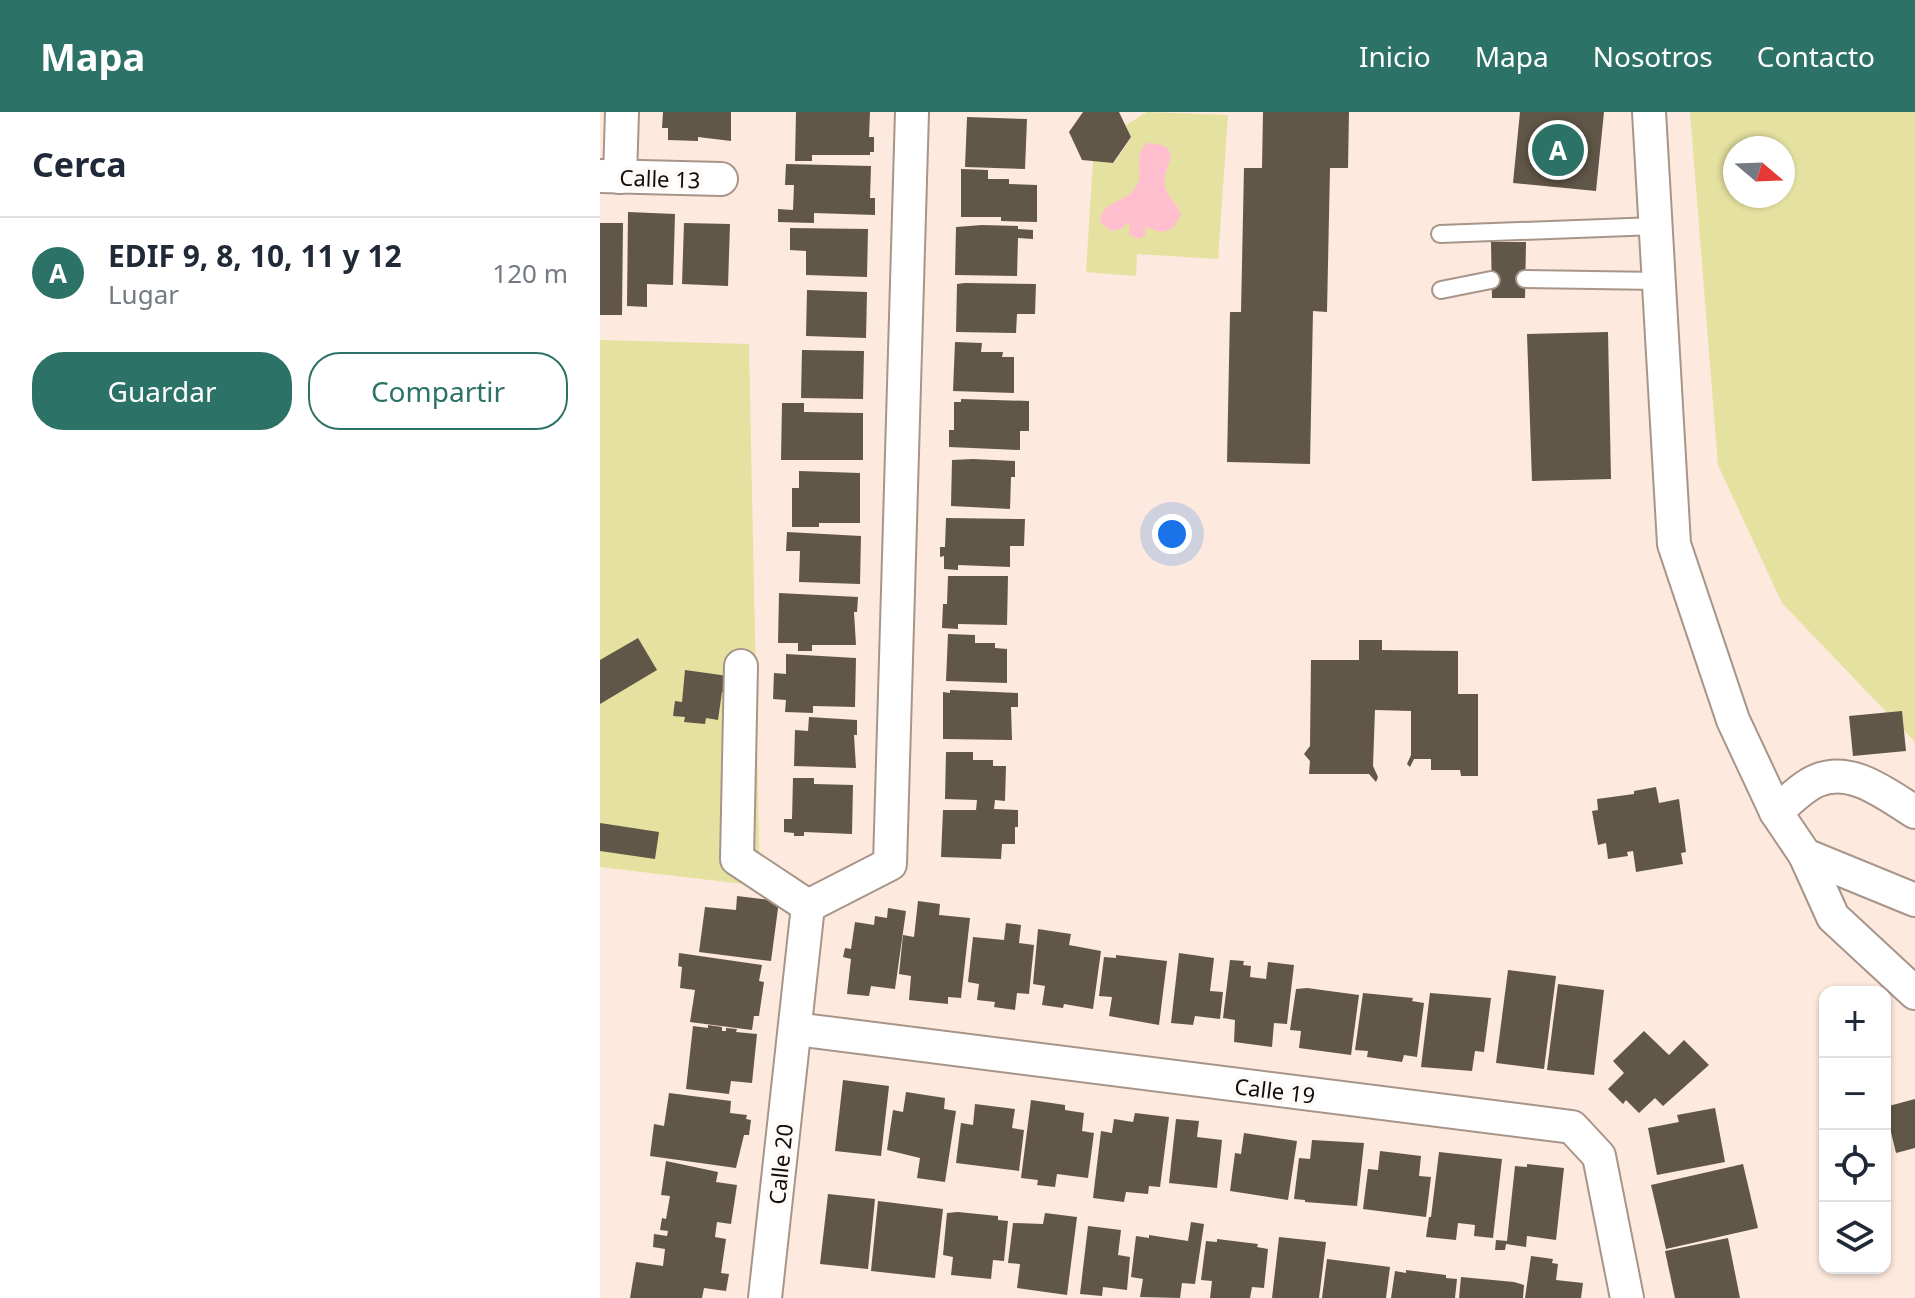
<!DOCTYPE html>
<html lang="es">
<head>
<meta charset="utf-8">
<style>
	:root { --surface:#fff; --page:#f6f6f7; --text:#1f2937; --muted:#747a83; --line:#e0e1e3; --accent:#2c7267 }
	body { margin:0; font-family:"Noto Sans",sans-serif; background:var(--page); color:var(--text) }
	.controls { position:absolute; right:24px; bottom:24px; display:grid; overflow:hidden; border-radius:16px; box-shadow:0 2px 6px #0004 }
	.controls button { width:72px; height:72px; display:grid; place-items:center; padding:0; border:0; border-bottom:2px solid var(--line); background:var(--surface); color:var(--text); font:40px sans-serif }
	.compass { position:absolute; left:1123px; top:24px; width:72px; height:72px; border-radius:50%; background:var(--surface); box-shadow:0 2px 6px #0004; rotate:109deg }
	.you { position:absolute; left:572px; top:422px; width:28px; height:28px; margin:-20px; border:6px solid #fff; border-radius:50%; background:#1a73e8; box-shadow:0 0 0 12px #1a73e833 }
	.badge { display:grid; place-items:center; width:52px; height:52px; border-radius:50%; background:var(--accent); color:#fff; font-size:26px; font-weight:700 }
	.pin { position:absolute; translate:-50% -50%; border:4px solid #fff; box-shadow:0 2px 8px #0006 }
	.list { margin:0; padding:0; list-style:none }
	h2 { display:flex; justify-content:space-between; align-items:center; height:104px; margin:0; padding:0 32px; font-size:34px }
	h2 small { font-size:26px; font-weight:400; color:var(--muted) }
	.list li { display:grid; grid-template-columns:52px 1fr auto; gap:24px; align-items:center; box-sizing:border-box; height:112px; padding:0 32px; border-top:2px solid var(--line) }
	.list b { display:block; font-size:30px; white-space:nowrap }
	.list p { margin:0; font-size:26px; white-space:nowrap; color:var(--muted) }
	.list em { font-size:26px; font-style:normal; color:var(--muted) }
	.actions { display:flex; gap:16px; padding:24px 32px }
	.actions a { flex:1; padding:18px 0; border:2px solid var(--accent); border-radius:32px; text-align:center; font-size:28px; color:var(--accent) }
	.actions .main { background:var(--accent); color:#fff }
	.icon { flex:none; width:44px; height:44px; fill:none; stroke:currentColor; stroke-width:2; stroke-linecap:round; stroke-linejoin:round }
	.map { position:relative; flex:none; width:1315px; height:1186px; overflow:hidden }
	header { display:flex; align-items:center; gap:48px; box-sizing:border-box; height:112px; padding:0 40px; background:var(--accent); color:#fff }
	header strong { font-size:38px }
	nav { display:flex; gap:44px; margin-inline-start:auto; font-size:28px }
	main { display:flex }
	aside { flex:1; background:var(--surface) }
	.map>svg:first-child { display:block }
	.green { fill:#e5e1a0; fill-rule:evenodd }
	.water { fill:#ffbfcf }
	.building { fill:#615748 }
	.lines { fill:none; stroke-linecap:round; stroke-linejoin:round }
	.lane-casing { stroke:#a7958a; stroke-width:20 }
	.street-casing { stroke:#a7958a; stroke-width:36 }
	.lane { stroke:#fff; stroke-width:16 }
	.street { stroke:#fff; stroke-width:32 }
	.labels { text-anchor:middle; dominant-baseline:central; stroke-width:8; stroke-linejoin:round; paint-order:stroke }
	.street-label { font-size:22px; fill:#130d09; stroke:#fefaf8 }
</style>
</head>
<body>
<header>
<strong>Mapa</strong>
<nav><a>Inicio</a><a>Mapa</a><a>Nosotros</a><a>Contacto</a></nav>
</header>
<main>
<aside>
<h2>Cerca<small></small></h2>
<ul class="list">
<li><span class="badge">A</span><div><b>EDIF 9, 8, 10, 11 y 12</b><p>Lugar</p></div><em>120 m</em></li>
</ul>
<div class="actions"><a class="main">Guardar</a><a>Compartir</a></div>
</aside>
<div class="map">
<svg width="1315" height="1186" viewBox="0 0 1315 1186">
	<rect width="100%" height="100%" fill="#fde9dd"/>
	<g class="green">
		<path d="M547 0 628 3 618 147 537 142 536 164 486 160 493 49 514 51 531 26 526 13Z"/>
		<path d="M1090 0H1315V630L1182 491 1118 353ZM1135 36H1183V84H1135Z"/>
		<path d="M0 228 149 232 160 774 0 755Z"/>
	</g>
	<path class="water" d="M547 31C589 33 561 55 565 74 567 86 578 91 581 103L572 117 561 120 545 115 546 122 540 127 529 123 530 110 521 117 511 119 500 110C502 88 526 91 536 75 546 60 531 47 547 31Z"/>
	<g class="building">
		<path d="M63 0H131V29L98 25V29L68 28V16H62Z"/>
		<path d="M196 0H270L269 25H274V40H270V43H212V49H195Z"/>
		<path d="M483 0H519L531 25 513 51 482 48 469 20Z"/>
		<path d="M663 0H749L748 56H730L727 200 713 199 710 352 627 350 630 200H641L644 56H662Z"/>
		<path d="M920 0H1004L996 79 913 71Z"/>
		<path d="M367 5 427 7 425 57 365 55Z"/>
		<path d="M186 52 271 54 270 86H275V103L214 101V111L178 110V97L193 98 194 73H185Z"/>
		<path d="M361 57 388 58V67H409V72L437 73V110L401 109V105H361Z"/>
		<path d="M28 100 75 102 73 173 47 172V195L27 194Z"/>
		<path d="M0 111H23L22 203H0Z"/>
		<path d="M84 111 130 112 128 174 82 172Z"/>
		<path d="M382 113 418 114V117L433 118V127L418 126 417 164 355 163 356 115Z"/>
		<path d="M190 116 268 117 267 165 206 163V139L190 138Z"/>
		<path d="M891 130H926L925 186H892Z"/>
		<path d="M365 171 436 172 435 202H417L416 221 356 220 357 172Z"/>
		<path d="M207 178 267 180 266 226 206 224Z"/>
		<path d="M1008 220 1011 367 932 369 927 222Z"/>
		<path d="M355 230 382 231 381 240H403L402 245H414V281L353 279Z"/>
		<path d="M202 238 264 239 263 287 201 286Z"/>
		<path d="M361 287 429 289V319H420V338L349 335V318H354V290H361Z"/>
		<path d="M182 291H204V300L263 301V348H181Z"/>
		<path d="M373 347 415 349V365H411L410 397 351 394 352 348Z"/>
		<path d="M199 359 260 361V411H219V415H192V376H199Z"/>
		<path d="M346 406 425 407 424 434H410V455L358 453V458L344 457V444L340 445V435H345Z"/>
		<path d="M187 420 261 424 260 472 199 470 200 439H186Z"/>
		<path d="M348 464H408L407 513 358 512V517L342 516 343 492H347Z"/>
		<path d="M179 481 258 485 257 500H254L256 533H212V539H198V531H178Z"/>
		<path d="M348 522 375 523V531H395V536L407 537V571L346 569Z"/>
		<path d="M38 526 57 558 0 592V548Z"/>
		<path d="M759 528H782V538L858 539V582H878V664H861L860 658H831V647H814L810 655 807 652 811 643V599L775 598 773 654 778 665 776 670 769 662H709L710 649 704 642 710 634 711 548H759Z"/>
		<path d="M186 542 256 546 255 595 213 594V601L185 600 186 588 173 587 174 561 186 562Z"/>
		<path d="M85 558 128 564 125 580H122L118 608 106 606 105 612 84 610 85 605 73 604 75 589 82 590Z"/>
		<path d="M350 578 418 581V595H411L412 628 343 627V580L350 581Z"/>
		<path d="M1302 599 1306 639 1253 644 1249 604Z"/>
		<path d="M209 605 257 608V623H254L256 656 194 654 195 618 208 619Z"/>
		<path d="M346 640H373V648H393V654H406L405 689 395 688 394 697 418 698V715H415V732H402L401 747 341 745 343 698H376L377 688 345 687Z"/>
		<path d="M193 666H214V672L253 673 252 722 204 720V724H194V721L184 720V707H192Z"/>
		<path d="M1056 675 1059 691 1079 687 1086 740 1081 741 1083 752 1036 760 1033 739 1027 740 1028 744 1008 747 1006 731 998 733 992 699 998 698 997 687 1034 682V679Z"/>
		<path d="M0 711 59 720 55 747 0 739Z"/>
		<path d="M137 784 179 789 171 849 99 840 105 795 136 798Z"/>
		<path d="M318 789 340 792 339 803 370 806 361 886 348 885V892L309 888 311 864 299 862 303 823 314 825Z"/>
		<path d="M288 796 306 799 295 877 271 874 269 884 247 882 251 847 243 845 245 836 251 837 255 810 274 813 275 804 287 806Z"/>
		<path d="M406 811 421 813 419 831 434 833 429 882 417 881 415 898 394 895 395 890 377 888 379 872 368 870 373 825 404 828Z"/>
		<path d="M438 817 471 822 469 833 501 839 493 897 464 892 463 896 442 893 445 874 433 872Z"/>
		<path d="M79 841 162 853 159 869 164 870 159 904H154L152 918 90 910 95 878 80 876 82 855 78 854Z"/>
		<path d="M579 841 614 846 610 879 623 880 620 907 595 904 593 913 571 911Z"/>
		<path d="M516 843 567 849 559 913 509 904 512 885 499 884 504 845 516 846Z"/>
		<path d="M630 848 644 849 643 853 651 854 650 865 666 867 668 850 694 853 687 912 674 911 672 935 634 930 635 908 623 906Z"/>
		<path d="M908 858 956 864 944 957 896 951Z"/>
		<path d="M958 872 1004 878 994 963 947 958Z"/>
		<path d="M707 876 759 883 751 943 699 936 701 919 690 918 696 877Z"/>
		<path d="M763 881 813 886 812 889 824 891 817 945 804 943 802 950 767 945 768 939 755 938Z"/>
		<path d="M830 881 891 886 884 940 875 939 872 959 821 955Z"/>
		<path d="M108 913 122 915V919H126V916L137 917 136 920 157 922 152 971 131 969 129 982 86 977 93 914 108 916Z"/>
		<path d="M1044 919 1069 943 1084 928 1109 953 1063 994 1055 986 1039 1001 1026 988 1023 992 1008 977 1024 961 1013 949Z"/>
		<path d="M243 968 289 974 281 1044 235 1039Z"/>
		<path d="M306 980 345 986 344 997 356 999 345 1070 317 1066 320 1046 287 1038 293 998 303 1000Z"/>
		<path d="M69 981 131 989 130 1001 147 1003 146 1007 151 1008 149 1023H144L136 1056 50 1044 54 1012 64 1014Z"/>
		<path d="M1315 987V1036L1296 1041 1285 995Z"/>
		<path d="M431 988 465 993V998L484 1001 482 1019 494 1021 488 1066 457 1062 455 1075 437 1073 438 1068 421 1066Z"/>
		<path d="M375 992 415 997 412 1016 424 1018 419 1059 356 1051 361 1011 373 1013Z"/>
		<path d="M1115 996 1125 1050 1057 1063 1048 1016 1079 1010 1077 1003Z"/>
		<path d="M535 1001 569 1005 560 1075 549 1074 548 1082 526 1080 524 1090 493 1086 501 1019 512 1021 514 1007 533 1010Z"/>
		<path d="M576 1007 599 1009 597 1025 622 1028 617 1076 569 1071Z"/>
		<path d="M644 1021 697 1029 688 1088 630 1079 635 1041 641 1042Z"/>
		<path d="M712 1028 764 1031 757 1094 705 1090V1088L694 1087 699 1046 710 1047Z"/>
		<path d="M780 1039 821 1044 819 1064 831 1065 826 1105 763 1097 768 1057 778 1058Z"/>
		<path d="M839 1040 902 1047 893 1126 874 1124 875 1113 858 1111 856 1128 826 1125 829 1105H831Z"/>
		<path d="M66 1049 118 1060 116 1070 137 1073 131 1112 117 1110 115 1125 126 1127 121 1161 129 1162 126 1179 104 1176 102 1186H30L36 1150 63 1154 65 1137 53 1135 54 1122 67 1124 68 1119 60 1118 62 1106 66 1107 70 1084 61 1083Z"/>
		<path d="M927 1052 964 1056 956 1128 927 1124 926 1135 906 1132 905 1138H895L896 1128 907 1129 915 1054 927 1055Z"/>
		<path d="M1143 1052 1158 1116 1066 1137 1051 1073Z"/>
		<path d="M228 1082 275 1087 268 1157 220 1152Z"/>
		<path d="M278 1089 343 1097 335 1166 271 1159Z"/>
		<path d="M358 1100 398 1104V1108L408 1109 404 1149 393 1148 391 1167 351 1163 353 1145 343 1143 347 1101Z"/>
		<path d="M445 1101 477 1105 467 1183 417 1176 420 1152 408 1151 413 1111 443 1112Z"/>
		<path d="M591 1110 604 1112 595 1172 582 1171 580 1186 540 1185 543 1167 531 1165 536 1124 549 1126V1123L588 1129Z"/>
		<path d="M488 1114 521 1118 518 1143 530 1145 527 1178 503 1175 502 1184 480 1182Z"/>
		<path d="M679 1125 726 1130 719 1186H672Z"/>
		<path d="M1128 1126 1140 1186H1075L1065 1139Z"/>
		<path d="M617 1127 658 1132 657 1135 668 1137 664 1176 652 1175 650 1186H610L612 1169 601 1168 606 1129 617 1130Z"/>
		<path d="M931 1144 953 1147 952 1151 958 1152 956 1168 983 1171 981 1186H925Z"/>
		<path d="M727 1147 790 1155 786 1186H722Z"/>
		<path d="M806 1158 846 1163V1166L857 1167 855 1186H791L795 1159 806 1161Z"/>
		<path d="M861 1165 914 1170 924 1173 923 1186H859Z"/>
	</g>
	<g class="lines">
		<g class="lane-casing">
			<g id="lane">
				<path d="M840 122 1056 114"/>
				<path d="M925 167 1059 169"/>
				<path d="M841 178 891 168"/>
			</g>
		</g>
		<g class="street-casing">
			<g id="street">
				<path d="M1049 0 1074 432 1133 608 1176 700 1205 743 1233 805 1315 881"/>
				<path d="M0 64 121 67"/>
				<path d="M20 65 22 0"/>
				<path d="M141 554 137 747 208 794"/>
				<path d="M1176 700C1188 690 1202 675 1216 669 1251 653 1287 683 1315 700"/>
				<path d="M1205 743 1315 788"/>
				<path d="M195 917 972 1015 999 1044 1027 1186"/>
				<path d="M165 1186 208 794 290 752 312 0"/>
			</g>
		</g>
		<use href="#lane" class="lane"/>
		<use href="#street" class="street"/>
	</g>
	<g class="labels">
		<g class="street-label">
			<text transform="translate(60 66) rotate(2)">Calle 13</text>
			<text transform="translate(675 978) rotate(7)">Calle 19</text>
			<text transform="translate(180 1052) rotate(-84)">Calle 20</text>
		</g>
	</g>
</svg>
<div class="controls">
<button>+</button>
<button>−</button>
<button><svg class="icon" aria-label="locate" viewBox="0 0 24 24"><circle cx="12" cy="12" r="6"/><path d="M12 2v4M12 18v4M2 12h4M18 12h4"/></svg></button>
<button><svg class="icon" aria-label="layers" viewBox="0 0 24 24"><path d="M12 4l9 5-9 5-9-5zM3 14l9 5 9-5"/></svg></button>
</div>
<svg class="compass" viewBox="-18 -18 36 36"><path d="M0-13l5 13h-10z" fill="#e53935"/><path d="M0 13l5-13h-10z" fill="#747a83"/></svg>
<div class="you"></div>
<div class="pin badge" style="left:958px;top:38px">A</div>
</div>
</main>
</body>
</html>
